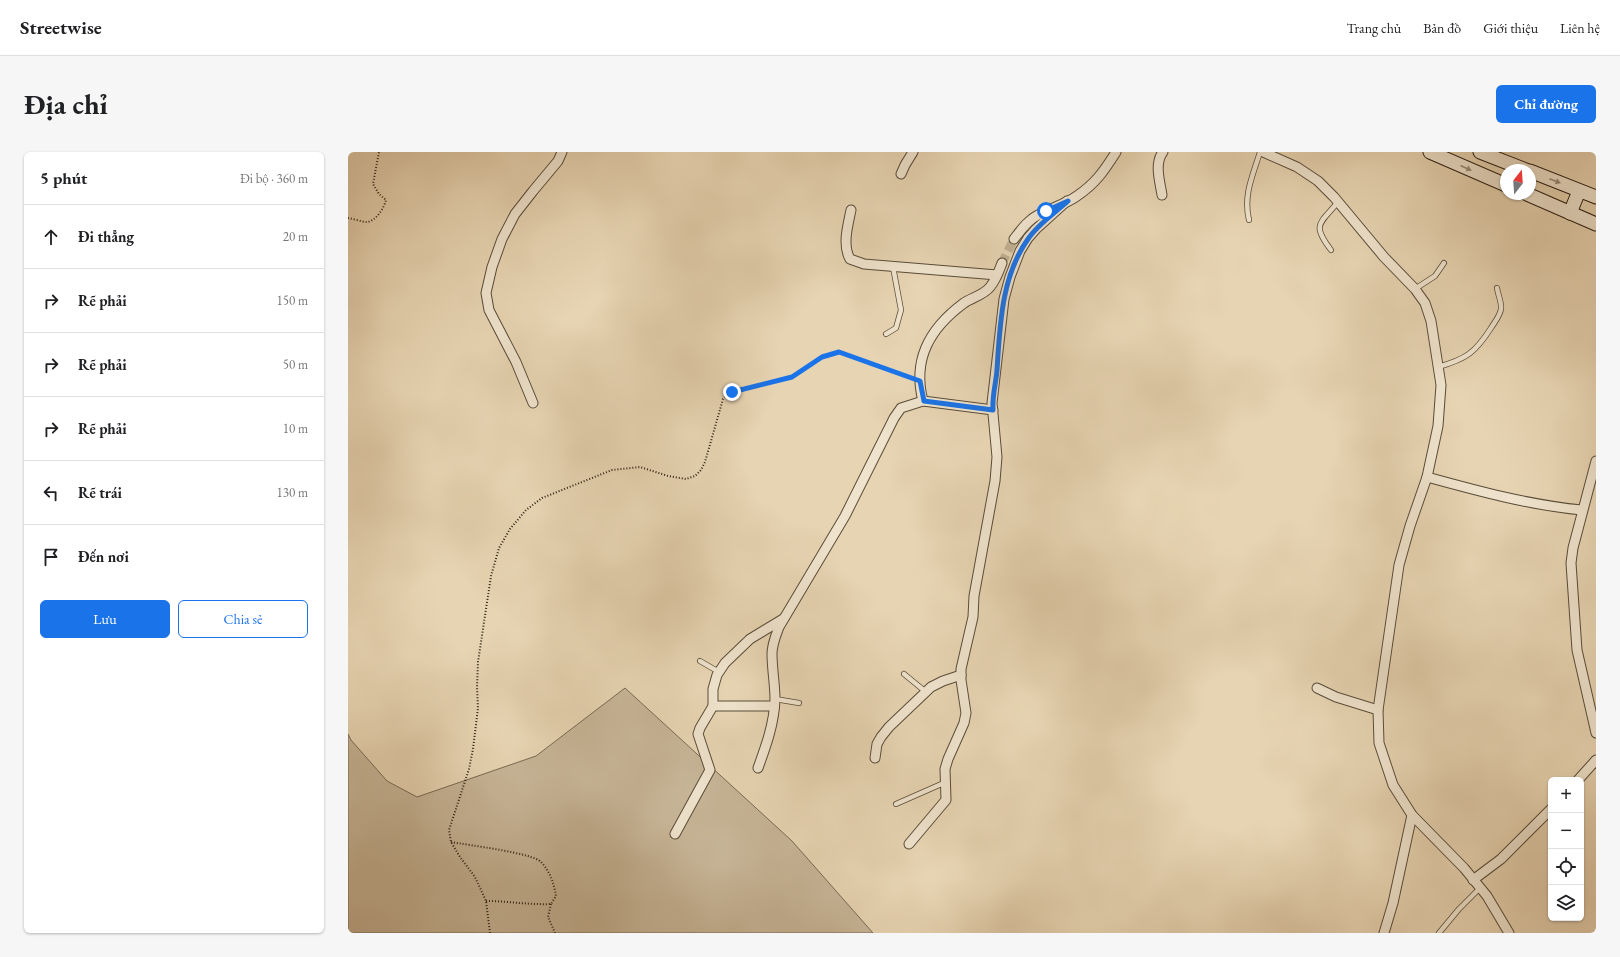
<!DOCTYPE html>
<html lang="vi">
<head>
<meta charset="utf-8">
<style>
	:root { --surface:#fff; --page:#f6f6f6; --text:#202124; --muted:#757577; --line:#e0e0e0; --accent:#1a73e8 }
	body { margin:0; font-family:"EB Garamond",serif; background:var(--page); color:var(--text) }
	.controls { position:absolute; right:12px; bottom:12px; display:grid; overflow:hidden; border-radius:6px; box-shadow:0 1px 3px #0004 }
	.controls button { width:36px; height:36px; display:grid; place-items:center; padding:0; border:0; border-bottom:1px solid var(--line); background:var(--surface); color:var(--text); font:20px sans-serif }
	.compass { position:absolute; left:1152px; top:12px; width:36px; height:36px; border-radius:50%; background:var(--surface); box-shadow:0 1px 3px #0004; rotate:17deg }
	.stop { position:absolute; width:12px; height:12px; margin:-9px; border:3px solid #1a73e8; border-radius:50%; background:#fff }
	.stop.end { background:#1a73e8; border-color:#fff; box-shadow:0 1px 4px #0008 }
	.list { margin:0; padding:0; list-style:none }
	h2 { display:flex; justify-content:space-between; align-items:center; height:52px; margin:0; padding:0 16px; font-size:17px }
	h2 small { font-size:13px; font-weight:400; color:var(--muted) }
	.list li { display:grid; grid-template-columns:26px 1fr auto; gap:12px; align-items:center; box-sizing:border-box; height:64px; padding:0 16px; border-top:1px solid var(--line) }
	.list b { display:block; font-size:15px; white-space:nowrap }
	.list em { font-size:13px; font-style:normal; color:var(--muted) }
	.actions { display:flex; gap:8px; padding:12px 16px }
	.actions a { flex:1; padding:9px 0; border:1px solid var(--accent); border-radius:6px; text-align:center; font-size:14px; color:var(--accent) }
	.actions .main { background:var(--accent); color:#fff }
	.icon { flex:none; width:22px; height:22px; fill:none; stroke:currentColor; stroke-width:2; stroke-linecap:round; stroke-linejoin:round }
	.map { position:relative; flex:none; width:1248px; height:781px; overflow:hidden; border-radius:6px }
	header { display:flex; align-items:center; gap:24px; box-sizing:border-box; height:56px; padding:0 20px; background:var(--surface); border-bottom:1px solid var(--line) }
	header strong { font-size:19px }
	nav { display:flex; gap:22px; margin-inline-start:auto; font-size:14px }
	.intro { display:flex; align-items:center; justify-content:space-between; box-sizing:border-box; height:96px; padding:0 24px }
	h1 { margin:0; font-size:28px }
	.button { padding:10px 18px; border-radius:6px; background:var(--accent); color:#fff; font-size:14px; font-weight:700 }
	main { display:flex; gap:24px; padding:0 24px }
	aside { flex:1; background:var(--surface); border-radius:6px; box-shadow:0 1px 3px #0004 }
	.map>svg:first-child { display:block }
	.green { fill:#c7b597; stroke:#786a54 }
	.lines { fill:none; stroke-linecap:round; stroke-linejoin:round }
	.street-tunnel { stroke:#c1b092; stroke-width:9; stroke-dasharray:9 4.5; stroke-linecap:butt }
	.lane-casing { stroke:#594c39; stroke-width:6 }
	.street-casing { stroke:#594c39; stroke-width:11 }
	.secondary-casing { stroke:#2a1f11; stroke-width:15 }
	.path { stroke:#2a1f11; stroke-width:2; stroke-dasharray:1 2; stroke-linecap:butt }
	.lane { stroke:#efe3cd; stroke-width:4.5 }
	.street { stroke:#efe3cd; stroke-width:9 }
	.secondary { stroke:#efe3cd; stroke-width:13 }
	.oneway { fill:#968b78 }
	.route { stroke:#1a73e8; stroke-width:5 }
</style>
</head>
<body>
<header>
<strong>Streetwise</strong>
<nav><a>Trang chủ</a><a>Bản đồ</a><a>Giới thiệu</a><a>Liên hệ</a></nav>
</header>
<div class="intro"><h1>Địa chỉ</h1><a class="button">Chỉ đường</a></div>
<main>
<aside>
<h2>5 phút<small>Đi bộ · 360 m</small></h2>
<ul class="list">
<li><svg class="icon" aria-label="ahead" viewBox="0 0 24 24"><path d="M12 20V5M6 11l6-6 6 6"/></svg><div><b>Đi thẳng</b></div><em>20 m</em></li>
<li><svg class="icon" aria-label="right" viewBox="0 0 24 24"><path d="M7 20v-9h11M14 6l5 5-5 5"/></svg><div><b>Rẽ phải</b></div><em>150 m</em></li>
<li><svg class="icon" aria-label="right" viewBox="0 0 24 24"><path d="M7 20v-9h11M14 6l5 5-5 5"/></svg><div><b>Rẽ phải</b></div><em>50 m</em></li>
<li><svg class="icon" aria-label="right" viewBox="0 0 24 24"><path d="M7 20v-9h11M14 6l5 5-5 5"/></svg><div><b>Rẽ phải</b></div><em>10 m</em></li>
<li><svg class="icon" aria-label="left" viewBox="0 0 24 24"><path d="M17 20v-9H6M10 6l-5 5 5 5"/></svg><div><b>Rẽ trái</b></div><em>130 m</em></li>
<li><svg class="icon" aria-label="arrive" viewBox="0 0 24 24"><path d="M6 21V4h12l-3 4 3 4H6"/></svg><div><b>Đến nơi</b></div></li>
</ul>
<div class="actions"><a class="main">Lưu</a><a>Chia sẻ</a></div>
</aside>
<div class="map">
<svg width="1248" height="781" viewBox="0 0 1248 781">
	<rect width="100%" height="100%" fill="#e7d4b2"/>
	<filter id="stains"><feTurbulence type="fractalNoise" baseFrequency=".005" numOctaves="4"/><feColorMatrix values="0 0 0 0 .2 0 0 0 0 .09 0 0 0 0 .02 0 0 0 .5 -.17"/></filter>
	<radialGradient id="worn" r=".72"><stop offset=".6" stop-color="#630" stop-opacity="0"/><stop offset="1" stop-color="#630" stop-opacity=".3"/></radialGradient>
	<path class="green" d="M277 536 444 689 525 781H0V582L3 588 39 629 69 645 188 604Z"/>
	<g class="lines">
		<path class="street-tunnel" d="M654 111 666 87"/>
		<g class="lane-casing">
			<g id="lane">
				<path d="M901 68C895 43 905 23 912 0"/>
				<path d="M983 98C963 72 972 72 990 50"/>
				<path d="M1067 137 1087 124 1096 111"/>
				<path d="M538 182 548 176 553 158 545 115"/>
				<path d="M1090 215C1118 207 1127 201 1143 176 1146 171 1152 164 1153 157 1154 151 1150 143 1149 136"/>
				<path d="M352 509 371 520"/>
				<path d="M556 522 578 540"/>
				<path d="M427 547 451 551"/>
				<path d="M548 652 598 630"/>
				<path d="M1091 781 1111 757 1132 736"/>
			</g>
		</g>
		<g class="street-casing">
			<g id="street">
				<path d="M915 0 949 15 970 29 986 45 1036 105 1067 137 1077 151 1083 169 1093 233 1090 274 1079 325 1062 374 1051 413 1030 558 1031 591 1045 633 1064 663 1116 716 1139 744 1161 781"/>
				<path d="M553 22 557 13 565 0"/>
				<path d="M814 43C812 30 806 11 815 0"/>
				<path d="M503 58C500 73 494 93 502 107L516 112 649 123"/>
				<path d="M666 87C673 78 680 68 690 63 703 56 718 52 729 44 748 31 756 19 768 0"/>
				<path d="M575 249C564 207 582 176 616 151 623 146 636 143 642 135 648 128 651 119 654 111"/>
				<path d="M185 251 168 210 141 158 138 141 144 115 154 87 167 62 185 39 210 9 214 0"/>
				<path d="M1248 309 1225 396 1223 411 1229 498 1248 581"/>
				<path d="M1079 325C1130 339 1181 353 1234 358"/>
				<path d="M969 536 988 545 1030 558"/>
				<path d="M365 554H426"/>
				<path d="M527 606 529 592 533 585 541 575 583 535 595 529 613 523"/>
				<path d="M410 616C418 594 426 572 427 548 427 532 424 517 424 502 424 492 428 483 431 475L497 364 546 266 553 256 575 249 645 258"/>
				<path d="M1230 628 1248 608"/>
				<path d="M327 682 362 618 350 582 352 576 365 554V537L369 523 377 511 402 487 435 467"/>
				<path d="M561 692 598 648 597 617 600 607 616 571 618 561 613 528V517L625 465 626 444 647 329 649 305 644 251 656 147 662 125 672 99 680 86 688 77 719 49"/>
				<path d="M1125 728 1153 707 1203 657"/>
				<path d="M1036 781 1045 751 1064 663"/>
			</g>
		</g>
		<g class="secondary-casing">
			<g id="secondary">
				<path d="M1082 0 1158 33"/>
				<path d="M1132 0 1178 18"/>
				<path d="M1182 19 1248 45"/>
				<path d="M1179 42 1248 72"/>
				<path d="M1222 61 1231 39"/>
			</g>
		</g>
		<g class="path">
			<path d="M0 66C6 67 14 70 19 70 28 69 36 56 38 48L31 42 25 32 31 0"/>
			<path d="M103 690C119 693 185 701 193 710 202 719 206 732 208 744L203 752C181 753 160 749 138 749"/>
			<path d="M203 752 200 765 207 781"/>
			<path d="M142 781 138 749 127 725 112 705 103 690 101 678 121 617 125 597 130 556 129 535 130 510 143 424 151 396 162 377 178 358 194 346 264 318 292 315 320 324 338 327 347 324 353 318 357 310 375 247 384 240 444 225 474 205 491 200 564 226"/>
		</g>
		<use href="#lane" class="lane"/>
		<use href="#street" class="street"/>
		<use href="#secondary" class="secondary"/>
	</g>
	<defs><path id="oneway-solid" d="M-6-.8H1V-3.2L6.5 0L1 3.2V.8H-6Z"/></defs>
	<g class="oneway">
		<use href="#oneway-solid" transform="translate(1118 16) rotate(24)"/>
		<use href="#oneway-solid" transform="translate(1207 29) rotate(21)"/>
	</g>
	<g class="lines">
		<path class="route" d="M384 240 444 225 474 205 491 200 572 229 576 249 645 258C644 244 648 231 649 218 652 174 653 125 680 87 690 72 707 61 720 49L698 59"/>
	</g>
	<rect width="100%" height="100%" filter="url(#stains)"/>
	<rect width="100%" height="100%" fill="url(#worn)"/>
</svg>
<div class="controls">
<button>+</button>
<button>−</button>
<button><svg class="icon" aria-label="locate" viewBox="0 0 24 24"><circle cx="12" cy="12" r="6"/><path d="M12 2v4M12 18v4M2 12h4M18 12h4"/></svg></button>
<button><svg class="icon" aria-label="layers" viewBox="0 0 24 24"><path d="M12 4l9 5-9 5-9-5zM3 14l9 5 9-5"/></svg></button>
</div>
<svg class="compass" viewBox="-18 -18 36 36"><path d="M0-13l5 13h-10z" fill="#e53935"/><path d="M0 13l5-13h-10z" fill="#757577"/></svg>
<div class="stop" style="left:698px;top:59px"></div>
<div class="stop end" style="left:384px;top:240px"></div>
</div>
</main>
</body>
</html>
